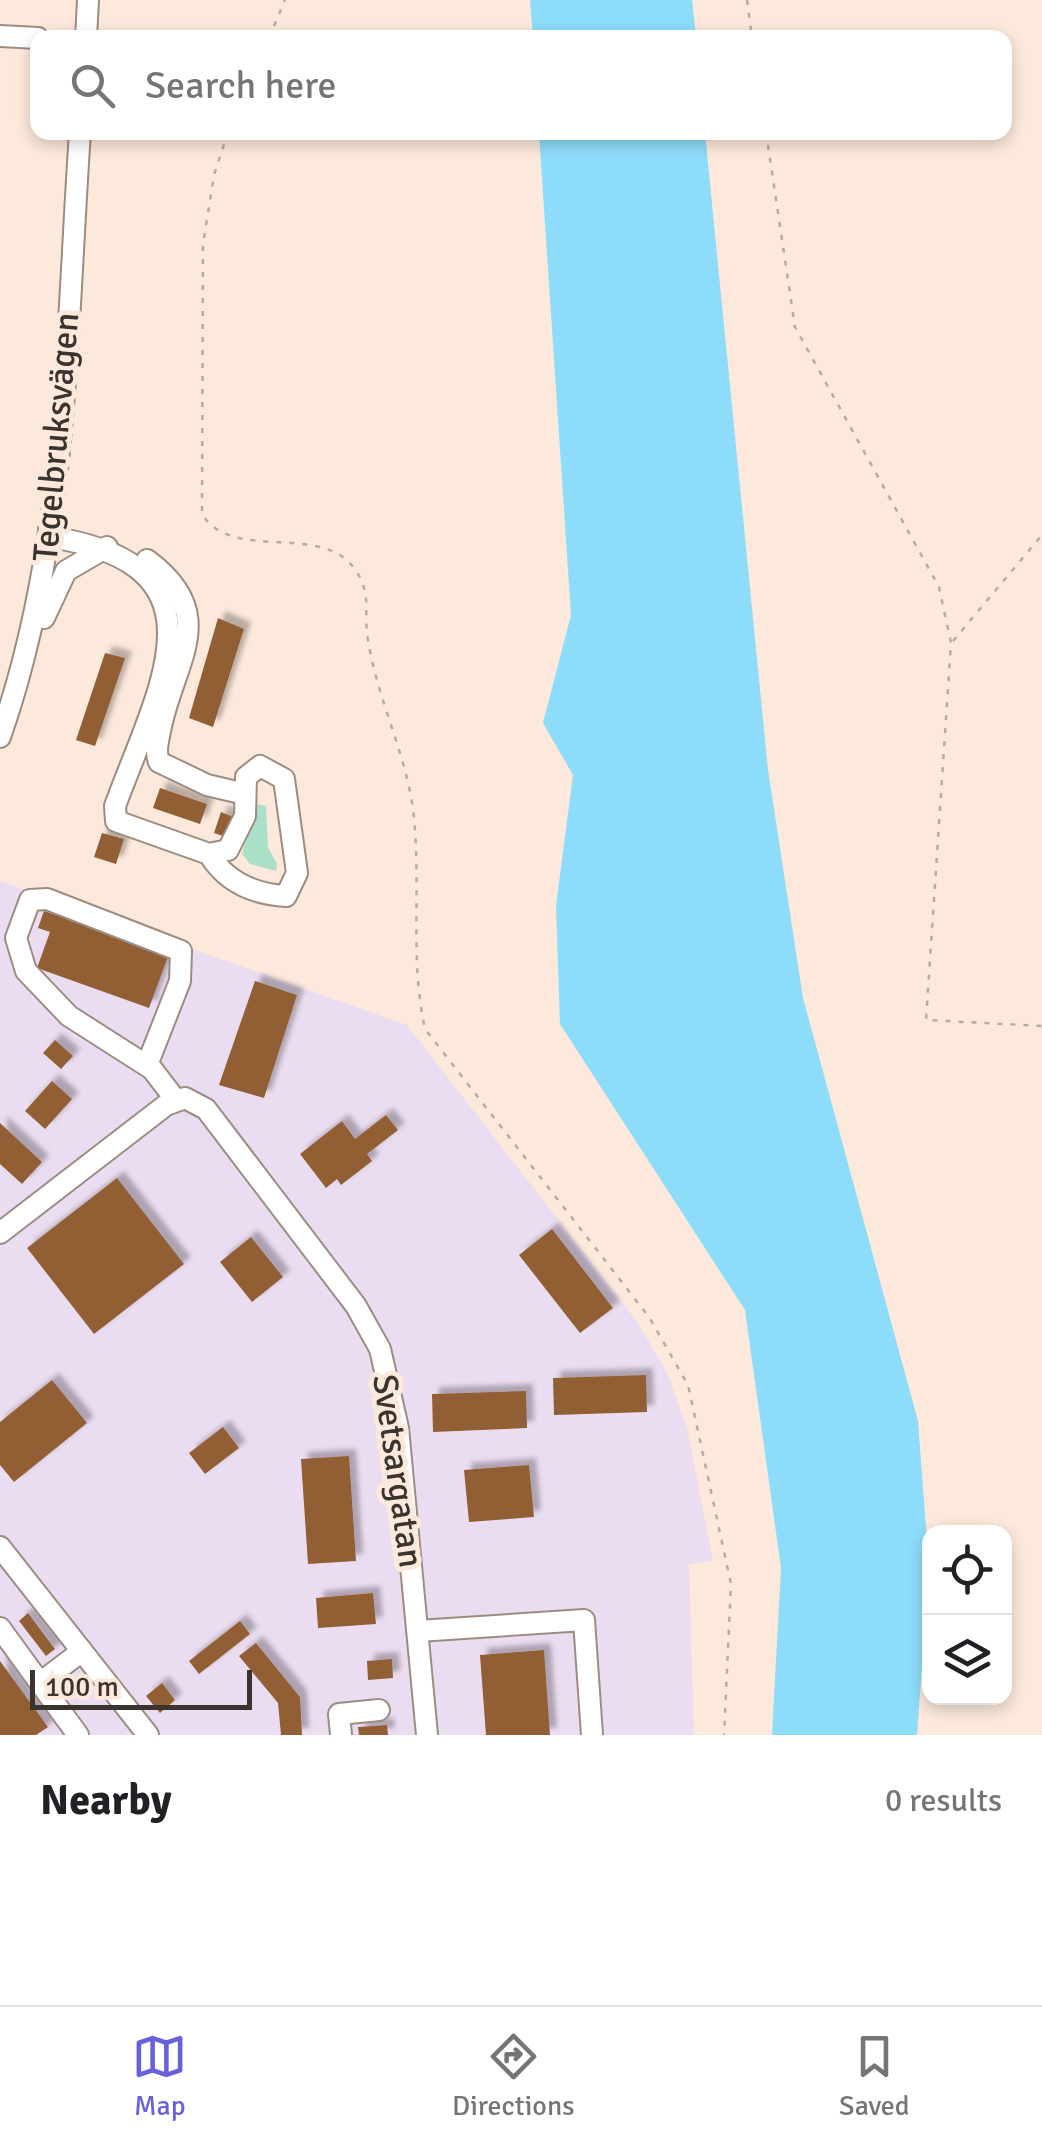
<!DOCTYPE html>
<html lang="en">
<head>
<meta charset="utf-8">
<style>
	:root { --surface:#fff; --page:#f2f2f2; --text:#202124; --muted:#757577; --line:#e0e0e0; --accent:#6961db }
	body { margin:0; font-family:Signika,sans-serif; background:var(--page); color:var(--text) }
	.controls { position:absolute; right:30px; bottom:30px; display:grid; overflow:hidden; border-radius:20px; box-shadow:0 5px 15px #0003 }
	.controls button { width:90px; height:90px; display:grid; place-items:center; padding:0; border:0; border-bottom:2px solid var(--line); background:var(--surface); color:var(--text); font:50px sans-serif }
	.scale { position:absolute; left:30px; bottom:25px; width:222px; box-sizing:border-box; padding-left:10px; border:5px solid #3b332e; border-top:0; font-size:28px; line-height:35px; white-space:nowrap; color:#3b332e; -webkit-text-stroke:8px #fce9dc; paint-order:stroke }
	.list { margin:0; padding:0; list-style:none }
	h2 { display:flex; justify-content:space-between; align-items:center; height:130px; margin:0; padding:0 40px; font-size:42px }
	h2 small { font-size:32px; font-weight:400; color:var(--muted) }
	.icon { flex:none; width:55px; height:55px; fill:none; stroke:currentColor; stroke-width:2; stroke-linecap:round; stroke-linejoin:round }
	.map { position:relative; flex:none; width:1042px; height:1735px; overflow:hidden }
	.search { position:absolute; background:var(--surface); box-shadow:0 5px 15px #0003; left:30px; right:30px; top:30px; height:110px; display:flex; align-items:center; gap:25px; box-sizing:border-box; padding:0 35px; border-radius:20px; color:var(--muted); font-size:38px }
	.sheet { height:270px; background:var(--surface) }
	nav { display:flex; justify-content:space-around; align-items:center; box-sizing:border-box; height:140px; border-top:2px solid var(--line); background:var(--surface); font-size:28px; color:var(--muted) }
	nav a { display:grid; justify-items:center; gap:5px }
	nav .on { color:var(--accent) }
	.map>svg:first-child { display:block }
	.industrial { fill:#ebddf1 }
	.green { fill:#abe0c8 }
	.water { fill:#8ddcfa }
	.building { fill:#925e36; filter:url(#shadow) }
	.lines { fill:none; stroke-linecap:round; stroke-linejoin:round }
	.minor-casing { stroke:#9d8c80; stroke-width:24 }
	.path { stroke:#b9aa9f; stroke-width:2.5; stroke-dasharray:5 8; stroke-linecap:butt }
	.minor { stroke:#fff; stroke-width:20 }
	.labels { text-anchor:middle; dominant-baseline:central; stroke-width:10; stroke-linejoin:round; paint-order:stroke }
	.street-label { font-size:35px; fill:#3b332e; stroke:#fce9dc }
</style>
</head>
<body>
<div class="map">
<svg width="1042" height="1735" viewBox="0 0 1042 1735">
	<defs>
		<filter id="shadow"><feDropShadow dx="7" dy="-7" stdDeviation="2.5" flood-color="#0004"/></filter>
	</defs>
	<rect width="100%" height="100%" fill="#fce9dc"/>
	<path class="industrial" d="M0 881 407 1025 636 1320 667 1372 687 1428 713 1560 689 1565 694 1735H0Z"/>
	<path class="green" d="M256 804 266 806 268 847 277 864 276 871 250 864 242 854Z"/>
	<g class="water">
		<path d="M530 0H692L696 37H533Z"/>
		<path d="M539 133H705L768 770 803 998 918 1421 929 1568 917 1735H772L781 1568 745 1310 560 1024 556 906 573 775 543 723 571 615Z"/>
	</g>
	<g class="building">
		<path d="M218 618 244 629 213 727 189 718Z"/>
		<path d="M105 653 125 658 95 746 76 740Z"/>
		<path d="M160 788 207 804 200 824 153 808Z"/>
		<path d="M221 812 236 818 229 838 214 833Z"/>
		<path d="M102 833 124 839 116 864 94 857Z"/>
		<path d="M44 911 169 954 149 1008 37 968 50 932 38 928Z"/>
		<path d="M255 981 297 995 264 1098 219 1085Z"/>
		<path d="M55 1040 73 1056 61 1069 43 1053Z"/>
		<path d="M52 1081 72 1099 45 1129 25 1111Z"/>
		<path d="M386 1115 398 1130 367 1154 372 1161 341 1185 337 1179 326 1188 300 1154 342 1121 355 1139Z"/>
		<path d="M0 1123 42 1162 22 1184 0 1164Z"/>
		<path d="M117 1178 184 1264 94 1334 27 1248Z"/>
		<path d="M552 1229 613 1308 580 1333 519 1255Z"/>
		<path d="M251 1237 283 1277 252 1302 220 1262Z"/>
		<path d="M646 1375 647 1412 554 1415 553 1378Z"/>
		<path d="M52 1380 87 1423 14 1482 0 1465V1422Z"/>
		<path d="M526 1391 527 1428 433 1432 432 1394Z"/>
		<path d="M223 1427 239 1448 205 1474 189 1453Z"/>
		<path d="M349 1456 356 1561 308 1564 301 1459Z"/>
		<path d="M529 1465 534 1517 469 1522 464 1470Z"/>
		<path d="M373 1593 376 1624 318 1628 316 1598Z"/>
		<path d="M28 1613 55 1649 46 1656 19 1621Z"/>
		<path d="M240 1621 250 1634 199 1674 189 1661Z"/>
		<path d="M256 1643 300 1697 302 1735H281L278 1703 239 1656Z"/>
		<path d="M544 1650 550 1735H486L480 1655Z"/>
		<path d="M392 1659 393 1678 368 1680 367 1661Z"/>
		<path d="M0 1661 48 1727 36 1735H0Z"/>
		<path d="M162 1683 175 1700 160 1713 146 1696Z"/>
		<path d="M387 1725 388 1735H359L358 1727Z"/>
	</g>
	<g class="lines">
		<g class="minor-casing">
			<g id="minor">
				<path d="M0 36 38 38"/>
				<path d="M86 38 88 0"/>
				<path d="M50 537C234 565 159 686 115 806L116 821 209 854 228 850 245 816 246 777 260 766 284 779 297 873 286 896C253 894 226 882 209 854"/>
				<path d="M147 560C222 615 173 662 160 731 158 742 155 751 159 762L207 785 245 794"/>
				<path d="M44 618 66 571 107 547"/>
				<path d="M0 737C68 543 66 335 80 132"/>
				<path d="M147 1065 180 981 181 951 47 899 30 900 16 938 26 971 69 1016 152 1069 175 1099"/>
				<path d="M0 1233 166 1105 185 1098 206 1109 356 1306 380 1349 398 1428 427 1735"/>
				<path d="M0 1547 148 1735"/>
				<path d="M0 1628 40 1683 82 1651"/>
				<path d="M418 1631 584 1620 592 1735"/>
				<path d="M40 1683 78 1735"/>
				<path d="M341 1735 339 1714 379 1710"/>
			</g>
		</g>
		<g class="path">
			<path d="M747 0 752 38"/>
			<path d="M269 38 285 0"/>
			<path d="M228 132 214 175 203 244 202 514C232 563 320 522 354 568 373 594 363 611 368 640 377 698 405 751 413 809 422 883 409 957 425 1029L649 1317 688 1385 731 1584 724 1735"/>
			<path d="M766 132 795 327 939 587 951 643 926 1020 1042 1026"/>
			<path d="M953 641 1042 535"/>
		</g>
		<use href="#minor" class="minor"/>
	</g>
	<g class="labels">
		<g class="street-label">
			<text transform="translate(56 437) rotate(-85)">Tegelbruksvägen</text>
			<text transform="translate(398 1471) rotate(82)">Svetsargatan</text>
		</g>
	</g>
</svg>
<div class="controls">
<button><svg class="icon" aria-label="locate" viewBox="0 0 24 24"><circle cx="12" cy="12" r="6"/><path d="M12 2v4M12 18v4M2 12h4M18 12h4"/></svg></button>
<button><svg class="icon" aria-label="layers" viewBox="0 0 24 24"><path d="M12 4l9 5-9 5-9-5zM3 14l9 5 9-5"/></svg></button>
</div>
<div class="scale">100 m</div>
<div class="search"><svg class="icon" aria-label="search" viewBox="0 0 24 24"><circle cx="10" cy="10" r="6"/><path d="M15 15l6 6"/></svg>Search here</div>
</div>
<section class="sheet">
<h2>Nearby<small>0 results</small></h2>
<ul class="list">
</ul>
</section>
<nav>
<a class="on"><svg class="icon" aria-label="map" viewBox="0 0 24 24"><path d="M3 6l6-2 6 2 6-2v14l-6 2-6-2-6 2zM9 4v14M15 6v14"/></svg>Map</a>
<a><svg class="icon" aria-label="directions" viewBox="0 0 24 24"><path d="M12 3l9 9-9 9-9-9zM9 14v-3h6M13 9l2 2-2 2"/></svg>Directions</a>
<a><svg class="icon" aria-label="saved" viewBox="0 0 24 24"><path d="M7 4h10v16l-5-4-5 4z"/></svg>Saved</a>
</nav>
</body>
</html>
